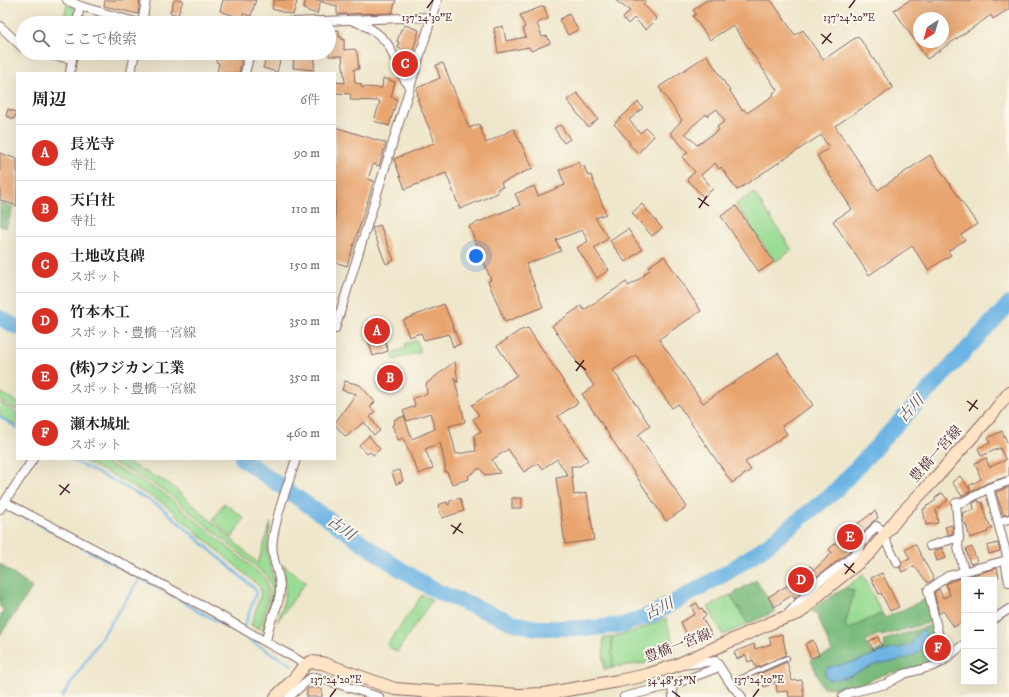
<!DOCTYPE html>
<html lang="ja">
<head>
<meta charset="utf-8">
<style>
	:root { --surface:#fff; --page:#f6f6f6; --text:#222; --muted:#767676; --line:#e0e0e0; --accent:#d93025 }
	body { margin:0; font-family:"IM FELL DW Pica","Noto Serif JP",serif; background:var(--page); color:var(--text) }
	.controls { position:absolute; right:12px; bottom:12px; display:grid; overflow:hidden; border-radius:0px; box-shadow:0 4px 16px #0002 }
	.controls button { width:36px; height:36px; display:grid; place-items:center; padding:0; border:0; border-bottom:1px solid var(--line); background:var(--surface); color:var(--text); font:20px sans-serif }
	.compass { position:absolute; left:913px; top:12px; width:36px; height:36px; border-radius:50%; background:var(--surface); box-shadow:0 4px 16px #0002; rotate:217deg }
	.you { position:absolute; left:476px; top:256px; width:14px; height:14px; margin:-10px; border:3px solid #fff; border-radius:50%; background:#1a73e8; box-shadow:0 0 0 6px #1a73e833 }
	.badge { display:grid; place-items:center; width:26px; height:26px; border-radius:50%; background:var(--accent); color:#fff; font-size:13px; font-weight:700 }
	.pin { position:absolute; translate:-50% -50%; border:2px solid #fff; box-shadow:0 1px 4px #0006 }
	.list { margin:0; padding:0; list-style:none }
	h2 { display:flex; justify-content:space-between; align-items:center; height:52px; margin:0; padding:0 16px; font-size:17px }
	h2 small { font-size:13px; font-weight:400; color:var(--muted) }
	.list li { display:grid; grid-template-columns:26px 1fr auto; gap:12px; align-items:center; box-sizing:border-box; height:56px; padding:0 16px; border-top:1px solid var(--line) }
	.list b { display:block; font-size:15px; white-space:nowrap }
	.list p { margin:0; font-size:13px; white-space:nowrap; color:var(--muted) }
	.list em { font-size:13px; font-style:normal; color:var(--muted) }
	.icon { flex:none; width:22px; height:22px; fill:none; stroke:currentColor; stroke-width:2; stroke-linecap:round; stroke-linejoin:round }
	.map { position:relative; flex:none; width:1009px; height:697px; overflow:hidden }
	.search { position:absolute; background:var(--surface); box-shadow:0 4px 16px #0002; left:16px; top:16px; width:320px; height:44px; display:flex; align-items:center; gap:10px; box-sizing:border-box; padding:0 14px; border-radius:22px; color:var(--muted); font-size:15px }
	.panel { position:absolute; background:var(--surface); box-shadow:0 4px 16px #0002; left:16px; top:72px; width:320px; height:388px; border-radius:0px }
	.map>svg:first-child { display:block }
	.green { fill:#99dc93; stroke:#727e5f }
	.forest { fill:#7abc7d; stroke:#626e54 }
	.water { fill:#6cb4e4; stroke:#5b6a88 }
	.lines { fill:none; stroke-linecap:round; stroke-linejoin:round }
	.stream { stroke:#6cb4e4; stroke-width:2.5 }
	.river { stroke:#6cb4e4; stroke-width:16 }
	.building { fill:#e9a570; fill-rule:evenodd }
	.lane-casing { stroke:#846563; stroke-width:6 }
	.street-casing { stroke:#846563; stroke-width:10 }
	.secondary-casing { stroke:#846563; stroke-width:14 }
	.lane { stroke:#fff; stroke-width:4 }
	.street { stroke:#fff; stroke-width:8 }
	.secondary { stroke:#ffe4c6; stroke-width:12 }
	.ticks { fill:none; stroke:#4a1f2b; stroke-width:1.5 }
	.labels { text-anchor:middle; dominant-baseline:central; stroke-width:4; stroke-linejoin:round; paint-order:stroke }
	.street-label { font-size:14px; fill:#4a1f2b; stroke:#fbf7ec }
	.water-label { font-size:15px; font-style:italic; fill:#56536c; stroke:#fbf7ec }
	.ticks-label { font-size:10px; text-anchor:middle; fill:#4a1f2b; stroke:#fbf7ec; stroke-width:4; stroke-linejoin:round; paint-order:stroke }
</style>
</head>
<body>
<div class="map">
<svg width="1009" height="697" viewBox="0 0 1009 697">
	<rect width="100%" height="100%" fill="#fbf7ec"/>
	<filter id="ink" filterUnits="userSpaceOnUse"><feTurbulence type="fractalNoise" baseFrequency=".025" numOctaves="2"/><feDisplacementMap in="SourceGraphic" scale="8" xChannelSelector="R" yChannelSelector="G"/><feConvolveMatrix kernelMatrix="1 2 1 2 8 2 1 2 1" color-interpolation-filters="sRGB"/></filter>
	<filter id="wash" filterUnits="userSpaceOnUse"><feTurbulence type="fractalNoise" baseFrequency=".012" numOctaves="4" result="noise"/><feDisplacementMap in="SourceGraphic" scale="16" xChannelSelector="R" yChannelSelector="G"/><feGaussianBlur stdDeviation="0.9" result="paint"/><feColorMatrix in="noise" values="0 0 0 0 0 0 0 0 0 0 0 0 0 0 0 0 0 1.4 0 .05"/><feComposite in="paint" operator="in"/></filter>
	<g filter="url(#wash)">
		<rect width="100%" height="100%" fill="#efe7cb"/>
		<g class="green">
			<path d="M67 4 74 7 76 10 74 23H63Z"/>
			<path d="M754 193 792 250 775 262 736 204Z"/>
			<path d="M415 341H417L421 352 394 360 392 353 406 348 405 344Z"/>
			<path d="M0 392 17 402V410L0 400Z"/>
			<path d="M0 402 17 413V426L0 416Z"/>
			<path d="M78 459H97L123 471 163 493 265 578C272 593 264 614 259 629L251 625 261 593 259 586 164 504 114 476Z"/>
			<path d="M104 459H120L170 484 258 563 271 522 267 551 273 576 275 593 273 605 265 633 262 630 269 603 271 586 267 576 165 491 124 468Z"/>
			<path d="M224 503 244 518 232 538 213 520Z"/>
			<path d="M283 565 306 582 277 622C285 603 288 585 283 565Z"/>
			<path d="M863 575 882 613 849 629 845 626 854 591 845 588Z"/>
			<path d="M422 595 432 600 397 652 387 645Z"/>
			<path d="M730 595 748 624 723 635 708 607Z"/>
			<path d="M666 618 675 651 646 663 613 667 612 637 635 631Z"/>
			<path d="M611 637 613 668 604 669 603 638Z"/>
		</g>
		<g class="forest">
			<path d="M0 203 13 207 6 228 0 226Z"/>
			<path d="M0 564 32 588 0 635V616L4 610 0 607Z"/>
			<path d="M756 580 776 611 748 624 731 595Z"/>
			<path d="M845 588 854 591 845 626 849 629 882 613 885 618 928 598 934 621 882 636 879 634 867 640 866 643 870 651 873 653 885 647 884 640 935 624 942 656 941 657 910 672H894L882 675 864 683 837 688 822 687 811 660 832 652 816 612H812L811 609Z"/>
		</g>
		<path class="water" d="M924 630C930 637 922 652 914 655 904 661 886 662 875 665 859 671 847 679 829 680 825 676 823 672 828 667L855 662 880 652 908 646C915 642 916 631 924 630Z"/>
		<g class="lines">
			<g class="stream">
				<path d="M0 417 17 428"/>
				<path d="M69 459 112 480 161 507 255 589 256 593 246 622 239 635"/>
				<path d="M9 508 184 602 197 611 208 616 292 665"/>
				<path d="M62 697 140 579"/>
			</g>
			<g class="river">
				<path d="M0 318 17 327"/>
				<path d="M242 459 397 567 436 591 514 623 536 628H591L623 625 653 614 728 572 765 547 834 492 1009 304"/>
			</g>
		</g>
		<g id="blocks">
			<g class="building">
				<path d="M105 0H140L138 14 104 6Z"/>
				<path d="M174 0H183L178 15 170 13Z"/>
				<path d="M223 0H256L251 16 243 14 241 18 220 11Z"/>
				<path d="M274 0H291L297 2 293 15 272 9Z"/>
				<path d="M306 0H321L317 14 303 9Z"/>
				<path d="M323 0H396L392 13 337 14V6L322 2Z"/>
				<path d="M615 0H646L643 4 657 19 646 30 634 18 628 24 623 18 630 11Z"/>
				<path d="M707 0H771L795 35 803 30 823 60 858 36 893 88 835 126 878 190 930 155 977 224 961 235 965 240 948 251 951 255 928 270 912 246 869 275 833 221 852 209 817 156 829 148 821 135 737 190 721 167 719 169 715 163 701 175 713 189 703 197 687 179 695 172 682 157 688 152 670 133 682 120 659 87 707 55 742 110 744 109 747 113 774 95 773 93 777 90 733 25 710 40 693 16 696 14 693 10ZM717 109 725 121 717 127 719 130 697 145 685 133 706 114 707 116Z"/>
				<path d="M910 0H1009V9L993 19 991 15 927 59 894 10ZM919 18H943V42H919Z"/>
				<path d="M544 6 548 19 537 23 542 37 547 36 550 43 531 51 529 47 498 53 494 28 503 26 506 41 526 37 523 28 525 27 520 15Z"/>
				<path d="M569 14 578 30 568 35 559 20Z"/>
				<path d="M405 25 419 30 410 61 402 59 404 50 398 48 399 42H397L401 29H403Z"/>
				<path d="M329 30H339V37H342V40L344 39V50L355 49 357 53 359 69H354L355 83 361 84V87L382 88 383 78 395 82 391 97 397 99 389 126 374 121 380 101 350 100 351 94 335 93V82L345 83 342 56H329Z"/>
				<path d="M218 53H243L239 73H217L219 63 216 62Z"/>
				<path d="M267 53H282L277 72 263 68Z"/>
				<path d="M294 53H304V54L315 55 314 70 293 68Z"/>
				<path d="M443 63 469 128 479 124 486 143 514 129 533 168 501 183 503 187 497 189 498 193 460 209 446 173 405 189 394 159 434 143 433 141 434 140 418 101 417 88 440 78 436 65Z"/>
				<path d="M577 93 598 119 588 127 567 100Z"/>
				<path d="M638 102 643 108 629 120 640 133 646 128 654 136 638 153 629 144 630 143 614 124Z"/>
				<path d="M8 109 17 112 14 119 6 116Z"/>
				<path d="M560 125 570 139 564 143 554 128Z"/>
				<path d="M335 127 386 143 379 166 373 164 368 179 374 181 347 266 335 262Z"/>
				<path d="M0 153 17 159V206L0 200Z"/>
				<path d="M579 162 581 167 584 166 588 176 591 175 606 214 595 218 609 238 594 248 609 270 597 278 577 248 588 241 582 230 556 240 561 251 526 264 543 307 505 322 488 281 491 280 469 226 520 205 515 194 534 186 538 196 565 185 559 170Z"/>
				<path d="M642 204 662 228 652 236 632 213Z"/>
				<path d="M736 206 774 262 759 272 721 216Z"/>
				<path d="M380 225 394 260 386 264 372 228Z"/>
				<path d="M628 229 642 250 625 262 610 241Z"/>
				<path d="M664 256 701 311 659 339 703 403 778 353 813 405 782 426 787 434 745 462 751 470 732 483 678 404 672 408 636 355 613 370 650 426 638 435 687 507 666 521 582 394 594 386 552 326 581 306 584 310 626 282 629 286 645 275 644 274 650 270 648 267Z"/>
				<path d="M444 304 460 344 453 347 449 334 424 340 421 333 409 337 403 320Z"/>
				<path d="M382 321 387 337 384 338 388 351 373 356 364 327Z"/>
				<path d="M528 328 578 403 558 416 588 460 580 466H571L574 495 587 493 594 540 565 544 556 478 568 476 557 459 542 469 538 463 524 472 508 449 492 460 500 473 485 475 480 468 468 476 469 479 452 484 447 472H445V464L440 443 425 449 433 468 419 474 403 438 398 440 392 425 395 423 394 420 404 416 412 439 435 429 430 413 407 421 403 411 415 406 413 398 427 394 426 384 455 361 458 383 454 377 465 422 449 426 456 454 476 451 474 435 481 431 473 419 479 415 472 405 517 375 497 346 519 331Z"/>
				<path d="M393 368 396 377 387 379 385 371Z"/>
				<path d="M345 381 360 385 375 402 370 407 375 412 370 417 380 431 374 435 364 422 346 437 335 425V423L356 394 342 390Z"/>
				<path d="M1002 431 1009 446V476L987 483 970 492V491L962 496 952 482 960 476 970 490 969 486 981 479 975 463 986 458 989 467 1006 460 1000 448 981 456 978 448 990 443 988 438Z"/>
				<path d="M369 436 380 449 373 455 370 452 367 454 359 445Z"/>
				<path d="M400 470 403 481 396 484 392 472Z"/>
				<path d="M1009 487V514L1003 515 996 492Z"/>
				<path d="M942 493 948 500 936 510 938 523 926 525 923 509 926 508V506L929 505 936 500 935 498Z"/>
				<path d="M460 498 464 511 442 518 438 505 447 502 448 505 450 504V501Z"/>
				<rect x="512" y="498" width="10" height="10"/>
				<path d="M979 500V503L982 502 986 518 992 528 987 531 988 532 970 538 966 524H964L962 513 974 510 973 503Z"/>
				<path d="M875 511 878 518 872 522 861 536 855 546 843 557 816 577 795 599 792 595 774 607 768 597 790 584 810 566 814 570 832 553 829 549 856 525Z"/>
				<path d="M952 525 953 533 948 535 945 527Z"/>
				<path d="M998 543 1000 551 989 554 987 546Z"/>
				<path d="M915 544 934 579 928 583 914 566 902 572 900 568 902 562 910 559 905 550Z"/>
				<path d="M972 547 977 562 970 564 966 549Z"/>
				<path d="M942 548 946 558 937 561 934 551Z"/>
				<path d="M997 568 999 577 988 580H964V621L954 627 943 611 939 614 934 592 939 589 943 598 950 595 946 584 952 581Z"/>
				<path d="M882 573 899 607 890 611 881 593 879 594 871 578Z"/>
				<path d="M697 603 700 609 702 608 706 616 702 618 712 635 688 647 683 637 687 635 681 622 695 614 691 606Z"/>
				<path d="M782 634 786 652 785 653V655L756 668 753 660 748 662 746 655 737 659 734 652 754 644 755 649 771 644 769 637Z"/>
				<path d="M878 637 882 646 873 650 869 641Z"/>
				<path d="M813 640 819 655 811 658 805 644Z"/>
				<path d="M787 662 792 681 802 680 804 697H789L788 691 777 692 776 682 764 687 759 674Z"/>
				<path d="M310 688H322V697H307V689Z"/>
			</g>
		</g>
	</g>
	<g filter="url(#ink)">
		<use href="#blocks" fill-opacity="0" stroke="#846563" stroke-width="1"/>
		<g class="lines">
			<g class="lane-casing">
				<path id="lane" d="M730 683 787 658"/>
			</g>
			<g class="street-casing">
				<g id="street">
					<path d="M67 0 80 6 139 23"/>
					<path d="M353 21C368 26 382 34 390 48 397 62 398 75 410 86"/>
					<path d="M77 23 80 6"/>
					<path d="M142 23 146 0"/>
					<path d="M265 23 431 17"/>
					<path d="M0 26 23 48"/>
					<path d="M40 53 72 59"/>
					<path d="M70 73 73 53"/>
					<path d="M131 73 135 53"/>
					<path d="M245 73 250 53"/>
					<path d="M335 329 437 0"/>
					<path d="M1009 481 989 488 1007 556 1006 566 1009 582"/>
					<path d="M5 502C69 535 133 569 197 603 222 616 246 631 271 645 283 652 294 656 305 665"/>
					<path d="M0 509 33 459"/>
					<path d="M998 522 1009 519"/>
					<path d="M930 546 959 537"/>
					<path d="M964 571 959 552 958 545 959 539 956 503 963 502 989 488"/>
					<path d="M786 616 819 581 847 561 859 549 865 539 876 526 882 530 883 536 897 563"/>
					<path d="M994 619 1009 609"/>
					<path d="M266 642C267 636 268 630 270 624 274 612 281 600 280 586 279 569 270 557 273 538 277 511 288 485 296 459"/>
					<path d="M946 659 940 641 928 590 948 576 1007 560"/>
					<path d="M682 665 716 661 730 683 742 697"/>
					<path d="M672 685 673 697"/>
					<path d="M289 697 308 680 311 678 316 677 379 697"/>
					<path d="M624 697 672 685 719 667"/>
					<path d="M843 697 849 693 886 684 904 674 934 666 942 662 964 644"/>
				</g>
			</g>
			<g class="secondary-casing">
				<path id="secondary" d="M276 697 293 680 305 665 311 662 322 663 395 689 434 692 464 691 518 695 544 694 618 681 647 675 677 665 775 621 799 613 804 609 822 592 870 553 901 514 933 481 993 413 1009 393"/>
			</g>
			<use href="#lane" class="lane"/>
			<use href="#street" class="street"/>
			<use href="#secondary" class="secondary"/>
		</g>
	</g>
	<path class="ticks" d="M427 8 433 0M849 8 855 0M821 34 832 43M822 44 831 33M698 198 709 206M699 208 707 196M575 361 586 370M576 371 584 360M967 401 978 409M969 411 977 400M59 485 70 493M60 495 69 484M451 525 463 533M453 534 461 523M844 564 855 573M845 574 854 563M672 691 680 697M330 697 336 689M753 697 759 689"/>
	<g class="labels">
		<g class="street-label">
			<text transform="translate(936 454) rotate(-48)">豊橋一宮線</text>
			<text transform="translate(678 646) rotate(-21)">豊橋一宮線</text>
		</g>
		<g class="water-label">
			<text transform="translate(911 409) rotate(-47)">古川</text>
			<text transform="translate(341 528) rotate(35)">古川</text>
			<text transform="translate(659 609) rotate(-26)">古川</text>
		</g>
	</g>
	<g class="ticks-label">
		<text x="427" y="21">137°24'30"E</text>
		<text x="849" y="21">137°24'20"E</text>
		<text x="336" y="683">137°24'20"E</text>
		<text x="759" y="683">137°24'10"E</text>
		<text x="672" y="684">34°48'55"N</text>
	</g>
</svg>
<div class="controls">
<button>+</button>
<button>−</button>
<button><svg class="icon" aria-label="layers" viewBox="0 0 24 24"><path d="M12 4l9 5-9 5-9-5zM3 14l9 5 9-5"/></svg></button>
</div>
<svg class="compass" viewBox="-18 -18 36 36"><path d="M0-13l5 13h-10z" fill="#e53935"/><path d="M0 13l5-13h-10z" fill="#767676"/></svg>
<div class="you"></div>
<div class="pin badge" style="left:377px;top:331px">A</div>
<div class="pin badge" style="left:390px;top:378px">B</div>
<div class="pin badge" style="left:405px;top:64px">C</div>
<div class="pin badge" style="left:801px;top:580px">D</div>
<div class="pin badge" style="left:850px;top:537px">E</div>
<div class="pin badge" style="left:938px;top:648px">F</div>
<div class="search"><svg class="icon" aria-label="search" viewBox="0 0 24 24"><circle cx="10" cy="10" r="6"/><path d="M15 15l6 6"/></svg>ここで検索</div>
<section class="panel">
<h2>周辺<small>6件</small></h2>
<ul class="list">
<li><span class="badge">A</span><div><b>長光寺</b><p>寺社</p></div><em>90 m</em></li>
<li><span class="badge">B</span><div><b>天白社</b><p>寺社</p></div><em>110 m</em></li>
<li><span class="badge">C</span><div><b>土地改良碑</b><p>スポット</p></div><em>150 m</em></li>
<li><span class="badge">D</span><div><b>竹本木工</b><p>スポット · 豊橋一宮線</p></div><em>350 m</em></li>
<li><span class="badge">E</span><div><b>(株)フジカン工業</b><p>スポット · 豊橋一宮線</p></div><em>350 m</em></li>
<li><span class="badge">F</span><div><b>瀬木城址</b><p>スポット</p></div><em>460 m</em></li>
</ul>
</section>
</div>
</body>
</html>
